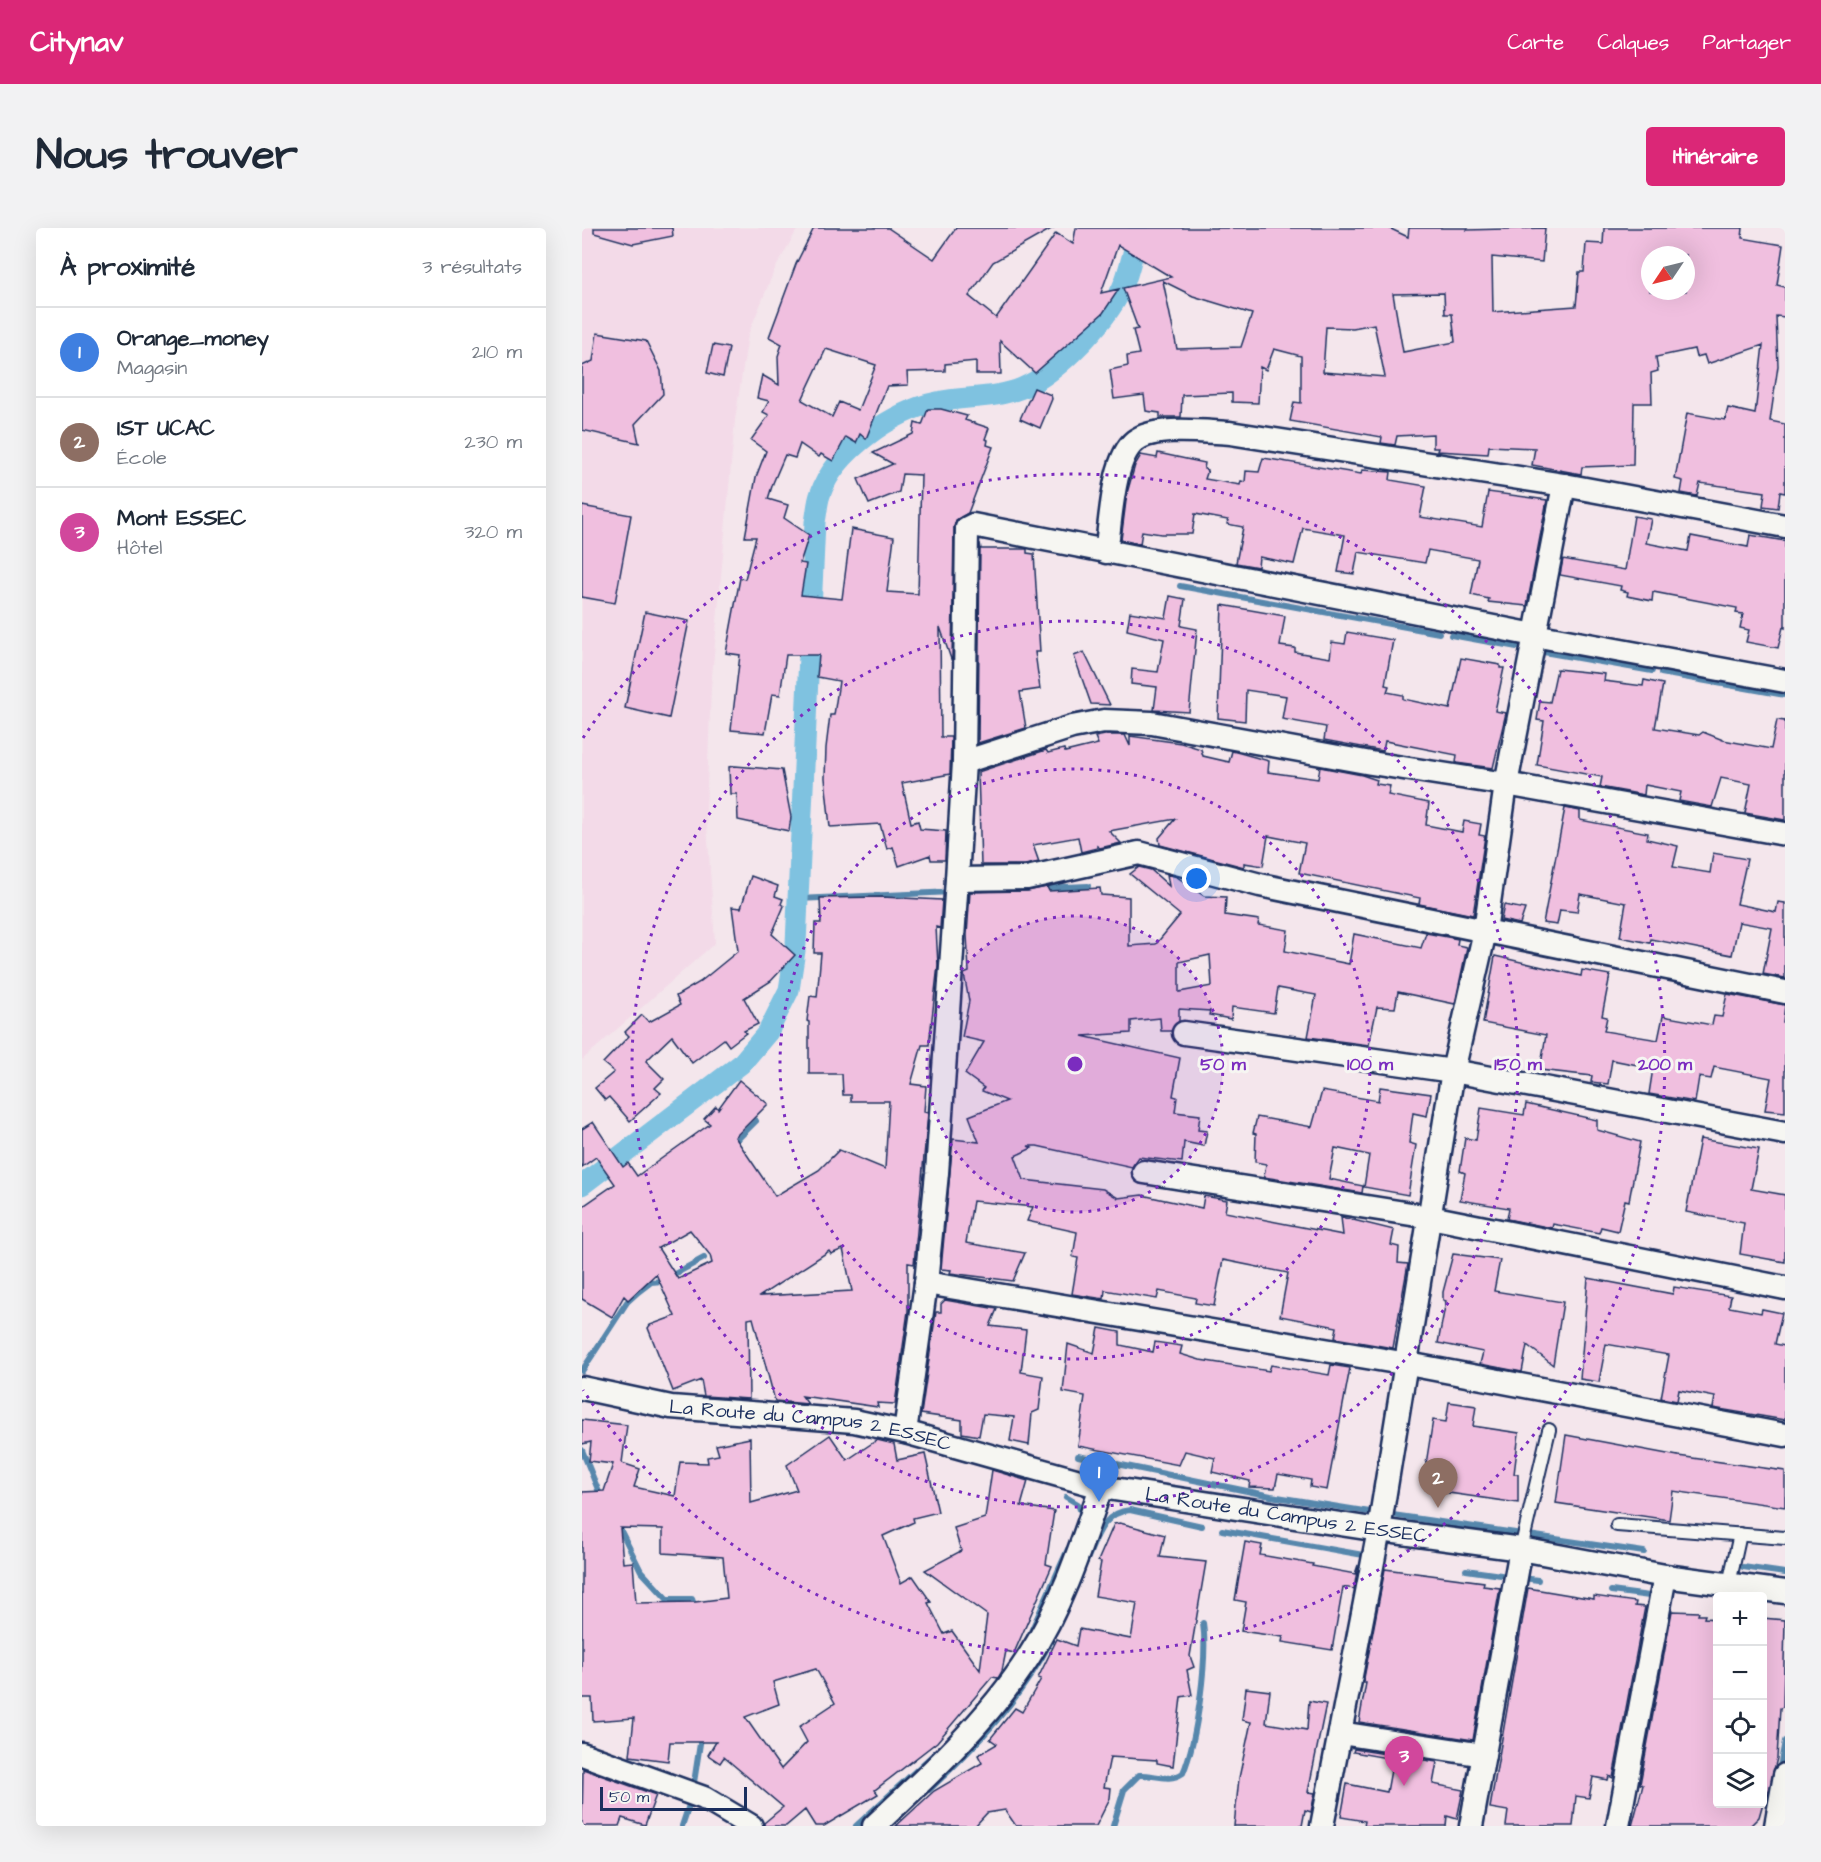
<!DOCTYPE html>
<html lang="fr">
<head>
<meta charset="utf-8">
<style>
	:root { --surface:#fff; --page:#f2f2f3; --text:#1f2937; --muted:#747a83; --line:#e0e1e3; --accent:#db2777 }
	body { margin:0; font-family:"Architects Daughter",sans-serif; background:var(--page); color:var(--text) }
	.controls { position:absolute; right:18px; bottom:18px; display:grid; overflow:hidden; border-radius:6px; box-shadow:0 6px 24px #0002 }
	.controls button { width:54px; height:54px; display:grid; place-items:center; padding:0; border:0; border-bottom:2px solid var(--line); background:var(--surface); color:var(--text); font:30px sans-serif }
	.compass { position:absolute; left:1059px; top:18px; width:54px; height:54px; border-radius:50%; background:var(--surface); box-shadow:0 6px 24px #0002; rotate:235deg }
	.scale { position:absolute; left:18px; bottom:15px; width:147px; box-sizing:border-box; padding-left:6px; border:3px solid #1b2f5e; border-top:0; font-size:16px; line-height:21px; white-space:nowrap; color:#1b2f5e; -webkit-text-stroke:4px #f6f6f2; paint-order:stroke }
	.you { position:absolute; left:615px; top:651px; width:21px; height:21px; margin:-15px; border:4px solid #fff; border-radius:50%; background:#1a73e8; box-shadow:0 0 0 9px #1a73e833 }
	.badge { display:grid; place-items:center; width:39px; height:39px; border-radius:50%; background:var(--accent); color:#fff; font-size:20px; font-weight:700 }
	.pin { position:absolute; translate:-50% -50px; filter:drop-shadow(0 2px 3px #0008) }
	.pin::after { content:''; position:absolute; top:32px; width:21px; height:18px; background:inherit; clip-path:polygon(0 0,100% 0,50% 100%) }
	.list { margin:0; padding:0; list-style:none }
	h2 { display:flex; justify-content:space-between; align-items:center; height:78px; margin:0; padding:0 24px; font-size:26px }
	h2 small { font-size:20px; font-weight:400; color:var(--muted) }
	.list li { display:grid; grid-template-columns:39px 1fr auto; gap:18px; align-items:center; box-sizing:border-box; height:90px; padding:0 24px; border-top:2px solid var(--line) }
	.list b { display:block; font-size:22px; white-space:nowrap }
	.list p { margin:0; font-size:20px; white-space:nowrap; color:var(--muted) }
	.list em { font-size:20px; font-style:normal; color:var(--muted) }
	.icon { flex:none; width:33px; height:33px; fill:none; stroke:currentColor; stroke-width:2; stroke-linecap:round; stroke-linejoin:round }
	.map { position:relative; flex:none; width:1203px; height:1598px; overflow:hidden; border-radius:6px }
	header { display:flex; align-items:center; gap:36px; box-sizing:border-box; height:84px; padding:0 30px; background:var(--accent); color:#fff }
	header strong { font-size:28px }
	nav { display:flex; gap:33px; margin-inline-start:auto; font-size:21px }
	.intro { display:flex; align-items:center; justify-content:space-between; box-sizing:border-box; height:144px; padding:0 36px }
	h1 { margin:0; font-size:42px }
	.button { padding:15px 27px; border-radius:6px; background:var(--accent); color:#fff; font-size:21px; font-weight:700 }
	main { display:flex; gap:36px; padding:0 36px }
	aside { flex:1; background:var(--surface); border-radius:6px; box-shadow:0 6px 24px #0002 }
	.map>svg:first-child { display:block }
	.built { fill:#f3dae8 }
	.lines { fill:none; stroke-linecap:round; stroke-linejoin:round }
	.stream { stroke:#5787ac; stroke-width:6 }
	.canal { stroke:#7fc2e0; stroke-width:21 }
	.building { fill:#f0bfdf; stroke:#1b2f5e; stroke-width:1.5; fill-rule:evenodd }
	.service-casing { stroke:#1b2f5e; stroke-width:16 }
	.minor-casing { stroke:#1b2f5e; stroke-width:27 }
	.service { stroke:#f6f6f2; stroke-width:12 }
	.minor { stroke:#f6f6f2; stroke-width:22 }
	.ring { fill:none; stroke:#7b2cbf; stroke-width:3; stroke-dasharray:3 6 }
	.labels { text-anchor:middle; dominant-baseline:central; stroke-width:6; stroke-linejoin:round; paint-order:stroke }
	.street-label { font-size:20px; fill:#1b2f5e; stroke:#f6f6f2 }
	.centre { fill:#7b2cbf; stroke:#f6f6f2; stroke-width:3 }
	.ring-label { font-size:18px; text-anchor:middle; font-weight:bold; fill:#7b2cbf; stroke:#f6f6f2; stroke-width:6; stroke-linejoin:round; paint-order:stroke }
</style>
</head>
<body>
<header>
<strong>Citynav</strong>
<nav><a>Carte</a><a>Calques</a><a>Partager</a></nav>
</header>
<div class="intro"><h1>Nous trouver</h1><a class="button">Itinéraire</a></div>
<main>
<aside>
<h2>À proximité<small>3 résultats</small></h2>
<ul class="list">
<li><span class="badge" style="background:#3f7fe0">1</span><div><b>Orange_money</b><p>Magasin</p></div><em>210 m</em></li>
<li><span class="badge" style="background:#8d6e63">2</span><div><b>IST UCAC</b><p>École</p></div><em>230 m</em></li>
<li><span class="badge" style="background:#d1479c">3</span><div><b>Mont ESSEC</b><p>Hôtel</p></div><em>320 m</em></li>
</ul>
</aside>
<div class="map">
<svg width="1203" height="1598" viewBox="0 0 1203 1598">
	<rect width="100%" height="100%" fill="#f4e6ec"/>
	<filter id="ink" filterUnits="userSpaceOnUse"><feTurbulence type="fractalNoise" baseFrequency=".0167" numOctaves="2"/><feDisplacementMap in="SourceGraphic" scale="12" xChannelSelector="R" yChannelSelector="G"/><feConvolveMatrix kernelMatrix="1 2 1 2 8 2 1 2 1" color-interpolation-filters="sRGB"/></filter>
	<g filter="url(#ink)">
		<path class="built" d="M0 0H216L192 43 166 107 153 192 129 460 124 583 133 715 0 832Z"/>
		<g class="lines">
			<g class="stream">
				<path d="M598 358 857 405"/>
				<path d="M869 407 946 421"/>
				<path d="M956 423 1070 443"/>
				<path d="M1079 445 1203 467"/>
				<path d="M216 671 506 658"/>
				<path d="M151 916 174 893"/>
				<path d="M0 1143 45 1074 56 1064 69 1054 80 1053 122 1030"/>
				<path d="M0 1222 19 1269"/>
				<path d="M496 1228 689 1268 794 1285"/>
				<path d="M484 1269 496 1276 500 1287"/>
				<path d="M804 1286 1062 1324"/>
				<path d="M35 1295 59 1343 85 1371H110L113 1380"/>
				<path d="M640 1302 787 1328"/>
				<path d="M504 1334C514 1312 520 1284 548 1282L620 1298"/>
				<path d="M1161 1339 1203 1345"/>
				<path d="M884 1342 926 1348"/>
				<path d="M941 1350 956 1352"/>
				<path d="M1029 1363 1075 1369"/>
				<path d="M447 1408 486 1321"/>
				<path d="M1197 1545 1203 1513"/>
				<path d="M111 1561 119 1509"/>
				<path d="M347 1562C395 1517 438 1472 469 1413"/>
				<path d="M100 1598 109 1571"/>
				<path d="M274 1598 353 1525"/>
				<path d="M531 1598 542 1562 557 1547C573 1546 586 1555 601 1545 615 1513 626 1430 621 1395"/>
			</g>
			<path class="canal" d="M0 957 159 836 186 804 207 762 214 716 233 294C235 285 235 276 238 267 252 224 312 182 355 174 384 168 413 171 440 160 476 145 530 89 543 53 549 36 553 17 557 0"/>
		</g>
		<g class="building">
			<path d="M12 0H90L91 8 51 16 12 5Z"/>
			<path d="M232 0H306L352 31 374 0H471L411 34 387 68 414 90 474 5 491 16 494 0H807L826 9 827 0H886L885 2 963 0 960 34 910 29 911 84 994 78 997 44H1002L1004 15 1021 16 1022 0H1161L1160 10 1201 17 1195 57 1203 59V89L1194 88 1196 138 1188 193 1203 196V265L1198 264 1196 280 1181 278 1183 264 1118 255 1115 268 1099 265 1101 253 1093 251 1105 185 1143 192 1146 180 1173 186 1181 117 1125 136 1122 127 1114 129 1112 121 1074 129 1076 143 1069 145 1070 175H1052L1051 237 1000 239 999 246 950 237 953 220 907 218 906 226 855 223 856 220H851V206L815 208 813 217 799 215 800 209 708 193 712 174 719 175V128L692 121 684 142 678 139 676 175 650 174V165L600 167 599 189H578V185L564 183 562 167 532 171 528 142 546 138 545 128 557 126 551 102 556 101 541 60 589 49 536 17 519 65 537 61 521 85 453 145 418 113 419 146H394V133L363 136V143L325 144 326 157 305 158 284 211 278 206 274 215 264 209 251 233 239 226 237 229 218 216 213 230 203 227 191 255 186 271 206 277 202 290 227 307 218 335 224 336 219 367 260 371 269 301 312 309 305 364 336 366 339 247 320 246 317 264 287 276 276 251 311 236 291 225 331 206 333 195 340 197 346 181H359L385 188 383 192 407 200 403 211 406 212 405 217 411 219 386 285 374 292 372 299 370 434 358 399 359 509H369L368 546 320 555 329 595 336 593 338 601 364 603 363 632H349L348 627 317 638 311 619 305 621 298 596 248 599 243 550 244 520 248 487H252L257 453 235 449 237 427H204L198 467 190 466 183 505 149 502 158 427 144 425 158 350 163 351 174 309H163L174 249 184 223 169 212 187 187 181 184 187 173 175 170 180 147 197 157 196 128 200 116 187 109 214 36ZM1068 27H1104V63H1068ZM581 53 611 68 670 86 659 119 595 121ZM862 65 863 86H870L873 114 821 124 811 66ZM792 96 803 149 741 144 744 99 771 100ZM244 121 294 137 276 182 257 174 250 189 220 172Z"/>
			<path d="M15 105 64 113 79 143 81 166 53 196 57 215 0 202V138L11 133Z"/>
			<path d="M131 117 147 120 141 149 125 145Z"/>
			<path d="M452 160 469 167 470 171 458 200 438 191Z"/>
			<path d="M576 225 623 235 622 241 626 242 623 251 658 257 659 253 663 254 664 243 677 244 681 230 779 246 780 242 809 244 808 252 844 258 838 289 900 299 906 264 965 272 945 378 906 374 907 371 889 367 896 331 846 322 843 335 776 324 772 346 756 344 763 307 721 300 712 336 677 329 676 339 654 335 661 299 645 296 646 292 613 286 610 306H579L560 303 558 316 539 312 545 265 553 237 559 227 575 230Z"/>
			<path d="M0 278 49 287 33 375 0 369Z"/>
			<path d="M1052 288 1069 291 1064 315 1106 323 1109 308 1166 319 1168 307 1203 313V400L1201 399 1196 420 1164 414 1167 402 1158 400 1161 386 1154 385 1155 380 1071 364 1070 373 1045 368 1046 364 1038 362 1039 358 978 347 981 331 1043 342Z"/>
			<path d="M398 315 399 321H445V325L452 326 458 424H453L458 461 438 464 444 500 396 515Z"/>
			<path d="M588 368 603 371 599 398 615 401 607 484 572 482 575 459 549 456 550 441 576 444 582 411 545 402 548 384 584 390Z"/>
			<path d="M640 377 703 388 698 418 713 420V424L748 430 750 414 763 416 765 404 811 412 803 457 807 458 805 464 821 467V471L868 481 879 430 918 437V440H922L913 483 924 485 911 540 874 535 875 527 803 513 801 523 742 512 744 499 700 491 704 468 664 462 663 493 636 490Z"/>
			<path d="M63 384 107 393 87 490 43 480Z"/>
			<path d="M502 424 528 477 509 476 492 428Z"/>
			<path d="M975 441 1023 446 1022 453 1061 458 1062 452 1081 456 1073 500 1117 507 1121 504 1141 512 1189 521 1195 492 1203 493V592L1163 585 1169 556 1139 550 1130 579 1097 573 1099 564 1063 557 1062 567 1018 559 1020 549 955 537 962 493 955 492 958 473 968 474Z"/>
			<path d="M523 507H543L548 518V508L599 515 619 521 621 528 647 534 650 523 658 525 687 533 686 544 736 551 738 539 780 547 795 552 794 556 808 558 806 567 847 575 844 597 880 604 882 593 899 596 897 607 903 608 891 687 837 676 838 670 717 645 723 615 686 608 681 638 662 635V639L578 617 577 610 593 591 527 603 539 615 518 620 515 618V620L499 624 496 609 451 617 457 634 443 637H399L396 544 464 522 466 525 482 521 483 524 516 516 513 509Z"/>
			<path d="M153 538 200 542 209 589 207 603 156 592 155 566H148L147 539Z"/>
			<path d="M983 580 998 583V592L1066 605 1065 611 1096 618 1091 639 1128 645 1131 625 1165 631 1155 676 1194 684 1196 674 1203 675V750L1181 746 1190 700 1157 694 1150 727 1069 711 1068 715 1038 709 1044 675 998 666 995 684 978 682 975 697 961 695Z"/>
			<path d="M557 639 569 642 587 658 585 646 595 649 622 668 644 669 643 687 677 692 676 697 706 702 703 723 767 736 772 706 839 720 844 705 876 711 875 717 885 719 873 776 816 764 813 780 795 779 787 817 726 809 734 767 696 760 692 785 650 779 649 791 627 787 628 783 597 781V793L589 803H579L578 790 549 793V805L500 808 598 830 591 868 595 869 593 884 618 887 616 902 625 903 622 918 602 914 600 934 557 929 550 939 455 918H446L450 920 433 928 442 952 521 961 536 970 560 967 620 980 622 968 645 972 643 984 761 1007 759 989 812 1002 809 1017 817 1019 816 1035 826 1036 811 1120 753 1110 755 1099 698 1088 706 1045 641 1032 632 1078 613 1075 614 1070 577 1063 575 1071 523 1062 522 1071 490 1066 496 1030 491 1029 495 1004 445 993 451 979 391 973 384 1015 443 1025 431 1053 368 1045 369 1042 359 1041 371 911 397 914 387 888 425 873 400 863 402 860 383 846 402 814 380 809 387 773 382 746 387 744 385 707 388 664 445 663 465 659 467 663 518 660 519 667 547 669V718L574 716 598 687 548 646ZM628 727 630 758 597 764V734Z"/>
			<path d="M169 648 196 658 193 668 201 671 199 676 202 678 190 706 213 727 189 753 162 770 176 796 162 803 164 805 147 818 142 811 110 835 90 808 64 833 82 851 73 860 79 865 48 893 27 869 23 872 13 860 32 844 21 835 47 808 43 804 60 787 67 794 98 777 94 768 118 754 156 723 150 679 159 680Z"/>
			<path d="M300 669 360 672 358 700 354 699 356 737 347 817H340L329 856 344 858 342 884 346 885 332 1036 326 1035V1083L313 1176 295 1175 296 1179 220 1168 226 1176 193 1173 171 1090 166 1091 167 1171 122 1168 119 1152 91 1163 66 1100 68 1097 93 1088 74 1046 46 1072 42 1068 30 1089 0 1071V979L33 956 14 929 0 939V901L11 894 41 939 46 935 55 948 128 896 122 891 134 878 136 881 157 852 186 876 153 909 193 968 237 942 257 922 303 941 307 873H269V867H261L260 846H227V794L225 793 228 768 235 769 239 725H232L233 695H239L238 670ZM108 1002 128 1027 130 1035 96 1051 76 1020ZM261 1021 270 1063 178 1068 247 1023 249 1026Z"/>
			<path d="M922 677 943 681 938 696 919 692Z"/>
			<path d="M913 728 999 748 1000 742 1028 747 1020 788 1025 789 1022 803 1076 812 1081 788 1130 797 1132 788 1140 789 1145 766 1203 777 1201 794H1203V884L1183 882 1189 850 1132 839 1129 851 1117 849 1113 874 1067 866 1071 840 1030 832 1026 856 1009 854 1010 848 958 842 964 807 901 795Z"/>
			<path d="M798 859 849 866 845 888 831 885 827 915 834 917 826 967 782 959 787 927 753 920 747 951 781 958 780 965 682 949 684 936 673 934 674 906 671 905 675 889 730 899 740 863 796 873Z"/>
			<path d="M944 876 1015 892V902L1058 914 1047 973 1043 972 1036 1003 1019 999 1017 1005 971 996 970 1000 925 991 927 980 878 972 883 945 878 943 883 910 894 912 899 880 942 887Z"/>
			<path d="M1118 911 1177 921 1169 961 1203 967V1034L1158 1026 1162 995 1104 984Z"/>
			<path d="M871 1026 918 1032 912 1063 981 1074 971 1137 945 1117 940 1144 898 1136 901 1124 856 1115 864 1073 861 1072V1064Z"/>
			<path d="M1006 1050 1091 1066 1092 1059 1149 1068 1147 1079 1179 1085 1180 1081 1200 1085 1193 1116 1203 1118V1192L1131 1180 1133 1169 1097 1162 1095 1173 1079 1170 1087 1127 1024 1116 1017 1154 998 1151Z"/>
			<path d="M363 1072 415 1081 408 1098 444 1102 439 1144 461 1148 457 1182 450 1185 447 1217 428 1213 432 1189 401 1186 397 1208 380 1205V1192L339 1186 354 1084H359V1076Z"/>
			<path d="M517 1100 538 1104V1117L571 1124 573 1114 600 1118 598 1126 618 1132 687 1143 689 1137 747 1147 749 1137 768 1140 745 1262 728 1259 729 1252 696 1246 693 1260 667 1259 668 1253 630 1244 633 1230 603 1223 597 1237 496 1218 503 1168 481 1164 486 1116 512 1125Z"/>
			<path d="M867 1174 894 1178 891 1198 937 1205 932 1246H936V1275L853 1263 857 1238 844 1236 851 1192 864 1194Z"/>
			<path d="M0 1192 45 1197 40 1235 58 1241 52 1259 93 1268 98 1234 126 1235 125 1229 137 1227 134 1217 168 1210 169 1275 215 1262 205 1237 248 1207 265 1232 295 1212 312 1216 315 1232 343 1226 356 1284 331 1290 332 1294 301 1308 319 1355 331 1348 349 1374 346 1375 362 1406 370 1403 398 1442 405 1387 343 1342 379 1323 372 1300 403 1290 410 1242 446 1253 439 1278 472 1283 464 1336 470 1338 432 1425 424 1423 420 1443 416 1450 410 1449 355 1514 293 1562 296 1566 242 1598H233L223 1582 204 1598H182V1595L201 1579 142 1529 138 1535 126 1527 134 1514H88L86 1533 48 1528 52 1490 11 1493 10 1470H0V1264L22 1263 31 1236 7 1233 9 1214 0 1216ZM38 1300 81 1301V1325L141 1329 145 1370 113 1374 54 1375 51 1334 41 1335ZM234 1441 253 1475 217 1499 225 1514 199 1541 163 1489 197 1476 191 1454Z"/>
			<path d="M984 1207 1096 1228 1203 1243V1279L1091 1263 1087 1292 974 1275Z"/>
			<path d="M538 1295 583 1307 578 1329 624 1334 608 1428 612 1439 605 1442 610 1467 599 1469 591 1538 575 1535V1532L528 1529 522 1559 529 1560 528 1570 514 1598H434L423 1582 405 1585 393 1598H314L352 1563 400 1535 396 1527 415 1516 408 1511 433 1480 440 1484 459 1451 456 1450 475 1411 494 1418 497 1401 549 1411 555 1375 513 1368 519 1334 516 1333 532 1296Z"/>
			<path d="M663 1314 680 1317 678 1327 731 1336 730 1338 773 1346 776 1337 772 1361 761 1359 750 1422 700 1414 701 1409 659 1403 664 1374 653 1372Z"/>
			<path d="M803 1341 902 1354 901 1358 918 1360 891 1512 777 1494 784 1455H781Z"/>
			<path d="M946 1360 1012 1371V1368L1054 1374 1053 1378 1063 1379 1031 1550 1027 1548 1026 1552 1011 1549 1007 1570 994 1568 991 1598H924L926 1583 908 1580Z"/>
			<path d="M1090 1383 1117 1384 1116 1387H1123L1122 1390 1134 1391 1136 1575H1181L1177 1589 1168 1598H1050L1061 1557 1058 1556Z"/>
			<path d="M1180 1390 1203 1392 1201 1479 1198 1480 1195 1530 1186 1567 1180 1566Z"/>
			<path d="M664 1460 688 1463 684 1495 725 1502 727 1473 744 1476 726 1564 733 1565 729 1584 723 1582 720 1598H652L657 1550 669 1494 660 1492Z"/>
			<path d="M772 1521 855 1534 851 1556 881 1562 875 1591 865 1588 864 1598H782L783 1593 759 1589 765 1556 805 1564 811 1531 771 1524Z"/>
			<path d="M1 1541 74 1567 63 1597 40 1590 37 1598H0Z"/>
		</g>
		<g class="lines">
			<g class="service-casing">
				<g id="service">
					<path d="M1035 1297 1203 1310"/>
					<path d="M939 1321 967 1202"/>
					<path d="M1147 1356 1158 1306"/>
				</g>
			</g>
			<g class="minor-casing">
				<g id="minor">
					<path d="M524 324C529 295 530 231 553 213 573 197 624 204 648 205L982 257 1203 298"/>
					<path d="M382 534 490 499 522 493 570 495 789 535 924 556 1203 606"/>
					<path d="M375 651 445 650 557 625 678 657 1203 764"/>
					<path d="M602 805 871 843 1203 905"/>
					<path d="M562 944 848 989 1203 1060"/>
					<path d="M344 1055 826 1136 1203 1207"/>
					<path id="s1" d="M0 1160 89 1179 272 1193 323 1204 519 1259 797 1302 939 1321 1083 1348 1203 1364"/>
					<path d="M323 1204 344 1055 355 945 375 651 382 534 385 300 391 297 952 407 1203 453"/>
					<path d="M758 1505 902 1527"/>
					<path d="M0 1526 122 1570 169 1598"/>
					<path d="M292 1598C345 1549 407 1491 446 1430 480 1378 499 1318 519 1259"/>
					<path d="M740 1598 797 1302 871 843 903 703 924 556 982 257"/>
					<path d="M889 1598 939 1321"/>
					<path d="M1036 1598 1083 1348"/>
					<path d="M1194 1598 1203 1547"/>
				</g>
			</g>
			<use href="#service" class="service"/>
			<use href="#minor" class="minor"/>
		</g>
	</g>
	<circle cx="493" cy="836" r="148" fill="#7b2cbf" fill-opacity=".12"/>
	<g class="ring">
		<circle cx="493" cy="836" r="148"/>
		<circle cx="493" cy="836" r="295"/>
		<circle cx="493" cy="836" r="443"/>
		<path d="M1 510A590 590 0 1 1 1 1162"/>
	</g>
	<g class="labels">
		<g class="street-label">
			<text stroke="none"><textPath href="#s1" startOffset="232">La Route du Campus 2 ESSEC</textPath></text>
			<text stroke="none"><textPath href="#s1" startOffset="718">La Route du Campus 2 ESSEC</textPath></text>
		</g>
	</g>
	<circle cx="493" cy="836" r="9" class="centre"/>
	<g class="ring-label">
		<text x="641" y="842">50 m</text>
		<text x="788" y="842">100 m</text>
		<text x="936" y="842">150 m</text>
		<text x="1083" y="842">200 m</text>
	</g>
</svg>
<div class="controls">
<button>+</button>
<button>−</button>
<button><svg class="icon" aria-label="locate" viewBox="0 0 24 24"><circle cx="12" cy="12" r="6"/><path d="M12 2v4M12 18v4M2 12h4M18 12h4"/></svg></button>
<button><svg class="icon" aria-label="layers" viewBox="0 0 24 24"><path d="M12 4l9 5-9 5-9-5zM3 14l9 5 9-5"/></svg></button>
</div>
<svg class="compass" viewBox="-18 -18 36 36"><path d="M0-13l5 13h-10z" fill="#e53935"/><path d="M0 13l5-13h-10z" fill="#747a83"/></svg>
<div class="scale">50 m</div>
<div class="you"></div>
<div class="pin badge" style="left:517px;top:1274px;background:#3f7fe0">1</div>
<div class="pin badge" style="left:856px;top:1280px;background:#8d6e63">2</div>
<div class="pin badge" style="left:822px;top:1558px;background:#d1479c">3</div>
</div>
</main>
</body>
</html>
